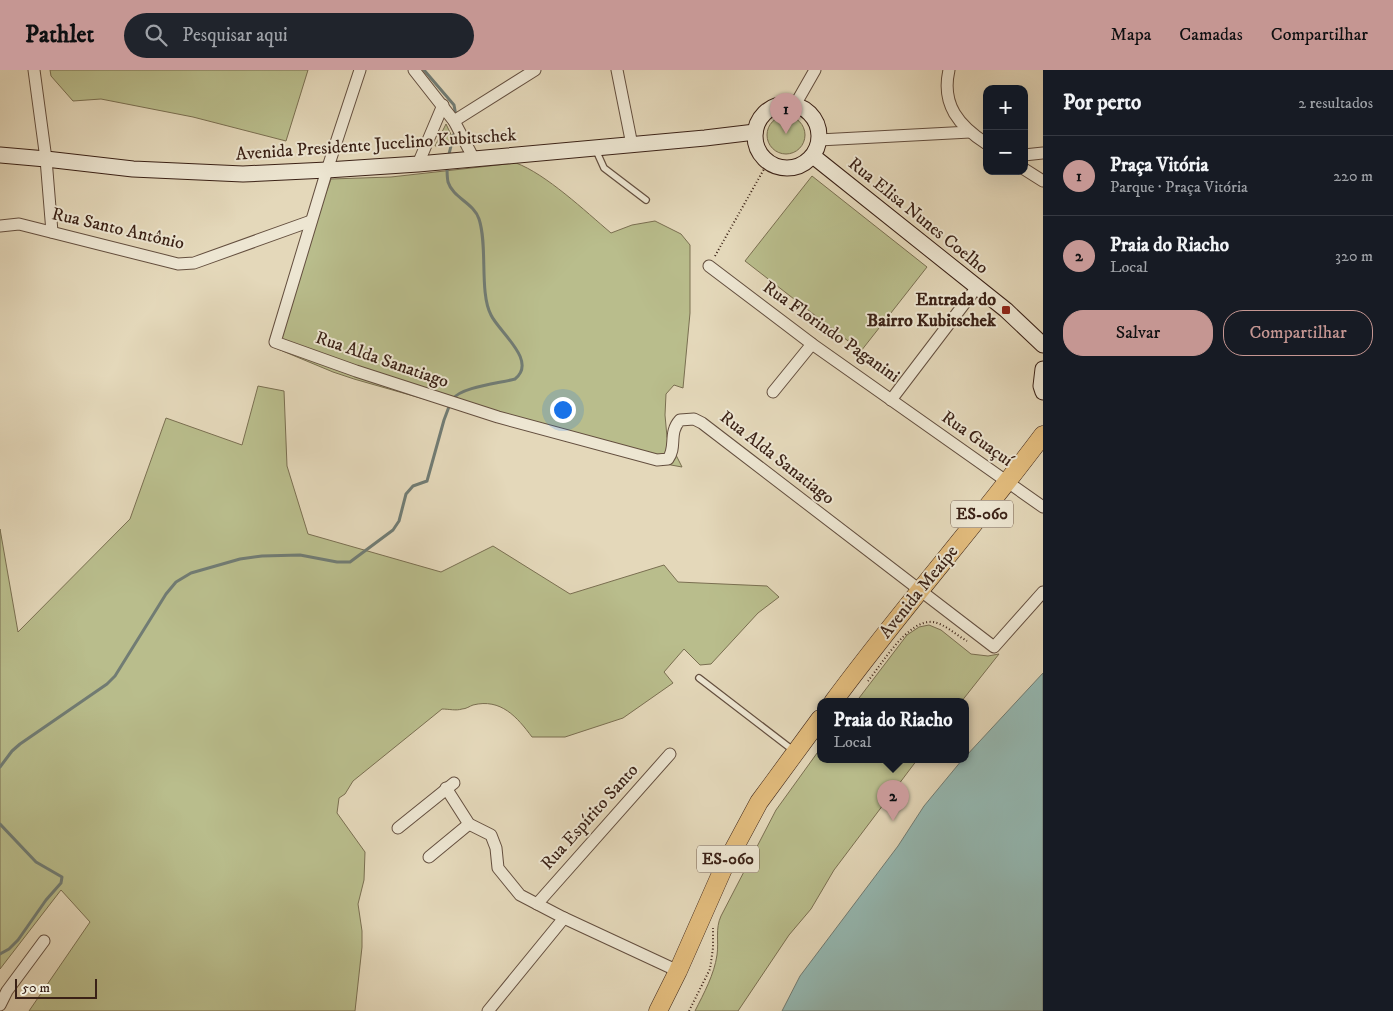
<!DOCTYPE html>
<html lang="pt">
<head>
<meta charset="utf-8">
<style>
	:root { --surface:#171b24; --page:#20242c; --text:#f1f3f6; --muted:#9ea1a6; --line:#363941; --accent:#c59692 }
	body { margin:0; font-family:"IM FELL DW Pica",serif; background:var(--page); color:var(--text) }
	.controls { position:absolute; right:15px; top:15px; display:grid; overflow:hidden; border-radius:10px; box-shadow:0 5px 20px #0002 }
	.controls button { width:45px; height:45px; display:grid; place-items:center; padding:0; border:0; border-bottom:1px solid var(--line); background:var(--surface); color:var(--text); font:25px sans-serif }
	.scale { position:absolute; left:15px; bottom:12px; width:82px; box-sizing:border-box; padding-left:5px; border:2px solid #3a2116; border-top:0; font-size:14px; line-height:18px; white-space:nowrap; color:#3a2116; -webkit-text-stroke:4px #ede6d2; paint-order:stroke }
	.you { position:absolute; left:562px; top:339px; width:18px; height:18px; margin:-12px; border:4px solid #fff; border-radius:50%; background:#1a73e8; box-shadow:0 0 0 8px #1a73e833 }
	.badge { display:grid; place-items:center; width:32px; height:32px; border-radius:50%; background:var(--accent); color:#111; font-size:16px; font-weight:700 }
	.pin { position:absolute; translate:-50% -41px; filter:drop-shadow(0 1px 2px #0008) }
	.pin::after { content:''; position:absolute; top:26px; width:18px; height:15px; background:inherit; clip-path:polygon(0 0,100% 0,50% 100%) }
	.popup { position:absolute; left:817px; top:628px; width:152px; height:65px; box-sizing:border-box; display:grid; place-content:center; border-radius:10px; background:var(--surface); filter:drop-shadow(0 1px 4px #0005); font-size:16px; white-space:nowrap; color:var(--muted) }
	.popup b { font-size:19px; color:var(--text) }
	.popup::after { content:''; position:absolute; left:50%; top:100%; margin-left:-10px; border:10px solid transparent; border-top-color:var(--surface) }
	.list { margin:0; padding:0; list-style:none }
	h2 { display:flex; justify-content:space-between; align-items:center; height:65px; margin:0; padding:0 20px; font-size:21px }
	h2 small { font-size:16px; font-weight:400; color:var(--muted) }
	.list li { display:grid; grid-template-columns:32px 1fr auto; gap:15px; align-items:center; box-sizing:border-box; height:80px; padding:0 20px; border-top:1px solid var(--line) }
	.list b { display:block; font-size:19px; white-space:nowrap }
	.list p { margin:0; font-size:16px; white-space:nowrap; color:var(--muted) }
	.list em { font-size:16px; font-style:normal; color:var(--muted) }
	.actions { display:flex; gap:10px; padding:15px 20px }
	.actions a { flex:1; padding:11px 0; border:1px solid var(--accent); border-radius:20px; text-align:center; font-size:18px; color:var(--accent) }
	.actions .main { background:var(--accent); color:#111 }
	.icon { flex:none; width:28px; height:28px; fill:none; stroke:currentColor; stroke-width:2; stroke-linecap:round; stroke-linejoin:round }
	.map { position:relative; flex:none; width:1043px; height:941px; overflow:hidden }
	header { display:flex; align-items:center; gap:30px; box-sizing:border-box; height:70px; padding:0 25px; background:var(--accent); color:#111 }
	header strong { font-size:24px }
	nav { display:flex; gap:28px; margin-inline-start:auto; font-size:18px }
	.search { width:350px; height:45px; background:var(--page); display:flex; align-items:center; gap:12px; box-sizing:border-box; padding:0 18px; border-radius:28px; color:var(--muted); font-size:19px }
	main { display:flex }
	aside { flex:1; background:var(--surface) }
	.map>svg:first-child { display:block }
	.green { fill:#b9bd8c; stroke:#7a6f51 }
	.water { fill:#95b9b3; stroke:#717c74 }
	.lines { fill:none; stroke-linecap:round; stroke-linejoin:round }
	.stream { stroke:#717c74; stroke-width:3 }
	.lane-casing { stroke:#644f3f; stroke-width:8 }
	.street-casing { stroke:#644f3f; stroke-width:13 }
	.secondary-casing { stroke:#3a2116; stroke-width:17 }
	.primary-casing { stroke:#3a2116; stroke-width:19 }
	.path { stroke:#3a2116; stroke-width:2; stroke-dasharray:1 2.5; stroke-linecap:butt }
	.lane { stroke:#ede6d2; stroke-width:5.5 }
	.street { stroke:#ede6d2; stroke-width:11 }
	.secondary { stroke:#ede6d2; stroke-width:15 }
	.primary { stroke:#e2bc7d; stroke-width:18 }
	.poi-dot { fill:#8f2418; stroke:#ede6d2; stroke-width:2 }
	.labels { text-anchor:middle; dominant-baseline:central; stroke-width:4; stroke-linejoin:round; paint-order:stroke }
	.shield { fill:#ede6d2; stroke:#705c4e; stroke-width:1 }
	.shield-label { font-size:16px; font-weight:bold; fill:#3a2116 }
	.street-label { font-size:18px; fill:#3a2116; stroke:#ede6d2 }
	.poi-label { font-size:18px; font-weight:bold; fill:#3a2116; stroke:#ede6d2; text-anchor:end }
</style>
</head>
<body>
<header>
<strong>Pathlet</strong>
<div class="search"><svg class="icon" aria-label="search" viewBox="0 0 24 24"><circle cx="10" cy="10" r="6"/><path d="M15 15l6 6"/></svg>Pesquisar aqui</div>
<nav><a>Mapa</a><a>Camadas</a><a>Compartilhar</a></nav>
</header>
<main>
<div class="map">
<svg width="1043" height="941" viewBox="0 0 1043 941">
	<rect width="100%" height="100%" fill="#e4d8ba"/>
	<filter id="stains"><feTurbulence type="fractalNoise" baseFrequency=".004" numOctaves="4"/><feColorMatrix values="0 0 0 0 .2 0 0 0 0 .09 0 0 0 0 .02 0 0 0 .5 -.17"/></filter>
	<radialGradient id="worn" r=".72"><stop offset=".6" stop-color="#630" stop-opacity="0"/><stop offset="1" stop-color="#630" stop-opacity=".3"/></radialGradient>
	<g class="green">
		<path d="M50 0H308L286 71 193 47 101 29 73 31 51 6Z"/>
		<circle cx="786" cy="65" r="19"/>
		<path d="M446 54 456 75 435 76Z"/>
		<path d="M516 93C546 104 585 141 611 163L632 155 655 151 681 164 690 175V243L683 318 674 315 666 324 665 345 667 367 682 397 627 387 354 309 333 302 273 277 282 244 331 109 391 107Z"/>
		<path d="M812 106 927 197 861 281 745 191Z"/>
		<path d="M258 316 284 321 287 396 308 464 441 502 493 476 570 524 664 495 678 512 767 516 779 527 758 543 711 594 700 595 684 579 664 602 673 613 623 648 565 667H532C517 647 501 628 473 635 470 636 466 639 462 639 456 641 449 639 442 639L353 711 345 724 339 728 337 743 365 782 364 810 358 834 362 861V877L355 941H29L90 852 61 820 0 899V459L18 562 130 449 166 348 242 375Z"/>
		<path d="M929 555 941 560 971 584 988 586 999 584 961 632H856L907 565 919 557Z"/>
		<path d="M820 679V690H917L834 800 811 839 789 865 738 941H695C704 923 714 905 717 885 719 871 715 859 721 846L776 740Z"/>
	</g>
	<path class="water" d="M1043 603V941H782L800 906 898 776 924 736 962 690H966V686Z"/>
	<g class="lines">
		<g class="stream">
			<path d="M424 0 454 35 456 46"/>
			<path d="M448 88 455 60"/>
			<path d="M447 96C447 101 447 107 448 112 453 128 474 133 479 149 488 176 479 222 491 245 499 262 538 291 515 309 501 313 460 317 453 329"/>
			<path d="M0 697 12 681 20 674 107 614 115 606 166 524 176 512 191 503 240 489 262 486 300 485 337 492H350L393 460 399 451 406 424 413 416 427 411 444 350 450 334"/>
			<path d="M0 754 36 792 62 807 61 813 46 830 18 870 9 879 0 884"/>
		</g>
		<g class="lane-casing">
			<g id="lane">
				<path d="M595 78 604 98 646 130"/>
				<path d="M699 608 794 681"/>
			</g>
		</g>
		<g class="street-casing">
			<g id="street">
				<path d="M34 0 46 89 52 162"/>
				<path d="M360 0 327 100 275 272 356 301 498 347 657 390 668 389C677 377 668 363 680 350L694 349 702 353 994 577 1043 522"/>
				<path d="M414 0 454 51 474 89"/>
				<path d="M617 0 632 75"/>
				<path d="M949 0C941 35 959 56 987 74"/>
				<path d="M795 35 815 0"/>
				<path d="M454 51 535 0"/>
				<path d="M819 70 970 62"/>
				<path d="M1024 85 1043 83"/>
				<path d="M418 94 443 35"/>
				<path d="M1024 99 1043 111"/>
				<path d="M0 156 19 154 178 194 194 193 311 151"/>
				<path d="M709 196 812 274 1043 437"/>
				<path d="M773 322 812 274"/>
				<path d="M891 330 977 217"/>
				<path d="M446 718 469 754 491 765 496 778 498 798 520 825 564 848 678 901"/>
				<path d="M398 758 454 713"/>
				<path d="M429 787 469 754"/>
				<path d="M537 834 670 684"/>
				<path d="M0 935 7 921 44 871"/>
				<path d="M488 941 564 848"/>
			</g>
		</g>
		<g class="secondary-casing">
			<g id="secondary">
				<circle cx="787" cy="66" r="32"/>
				<path d="M0 85 46 89 133 99 243 104 327 100 418 94 705 68 755 62"/>
				<path d="M813 86 1006 240 1043 275"/>
				<path d="M1043 299 1041 316 1043 322"/>
			</g>
		</g>
		<g class="primary-casing">
			<g id="primary">
				<path d="M833 632C900 541 975 456 1043 365"/>
				<path d="M658 941 678 901 723 799 759 732 820 649"/>
			</g>
		</g>
		<g class="path">
			<path d="M715 186 768 92"/>
			<path d="M868 611C882 594 908 549 933 552 945 554 956 565 967 571"/>
			<path d="M689 941 710 899 713 878V858"/>
		</g>
		<use href="#lane" class="lane"/>
		<use href="#street" class="street"/>
		<use href="#secondary" class="secondary"/>
		<use href="#primary" class="primary"/>
	</g>
	<rect class="poi-dot" x="1001" y="235" width="10" height="10" rx="2.5"/>
	<g class="labels">
		<g class="shield">
			<rect x="951" y="430.5" width="62" height="27" rx="4"/>
			<rect x="697" y="775.5" width="62" height="27" rx="4"/>
		</g>
		<g class="shield-label">
			<text x="982" y="444">ES-060</text>
			<text x="728" y="789">ES-060</text>
		</g>
		<g class="street-label">
			<text transform="translate(376 75) rotate(-4)">Avenida Presidente Jucelino Kubitschek</text>
			<text transform="translate(918 146) rotate(39)">Rua Elisa Nunes Coelho</text>
			<text transform="translate(118 159) rotate(13)">Rua Santo Antônio</text>
			<text transform="translate(831 262) rotate(35)">Rua Florindo Paganini</text>
			<text transform="translate(382 290) rotate(19)">Rua Alda Sanatiago</text>
			<text transform="translate(977 369) rotate(35)">Rua Guaçuí</text>
			<text transform="translate(777 388) rotate(38)">Rua Alda Sanatiago</text>
			<text transform="translate(919 522) rotate(-51)">Avenida Meaípe</text>
			<text transform="translate(590 747) rotate(-48)">Rua Espírito Santo</text>
		</g>
		<g class="poi-label">
			<text x="996" y="230">Entrada do<tspan x="996" dy="21">Bairro Kubitschek</tspan></text>
		</g>
	</g>
	<rect width="100%" height="100%" filter="url(#stains)"/>
	<rect width="100%" height="100%" fill="url(#worn)"/>
</svg>
<div class="controls">
<button>+</button>
<button>−</button>
</div>
<div class="scale">50 m</div>
<div class="you"></div>
<div class="pin badge" style="left:786px;top:64px">1</div>
<div class="pin badge" style="left:893px;top:751px">2</div>
<div class="popup"><b>Praia do Riacho</b>Local</div>
</div>
<aside>
<h2>Por perto<small>2 resultados</small></h2>
<ul class="list">
<li><span class="badge">1</span><div><b>Praça Vitória</b><p>Parque · Praça Vitória</p></div><em>220 m</em></li>
<li><span class="badge">2</span><div><b>Praia do Riacho</b><p>Local</p></div><em>320 m</em></li>
</ul>
<div class="actions"><a class="main">Salvar</a><a>Compartilhar</a></div>
</aside>
</main>
</body>
</html>
